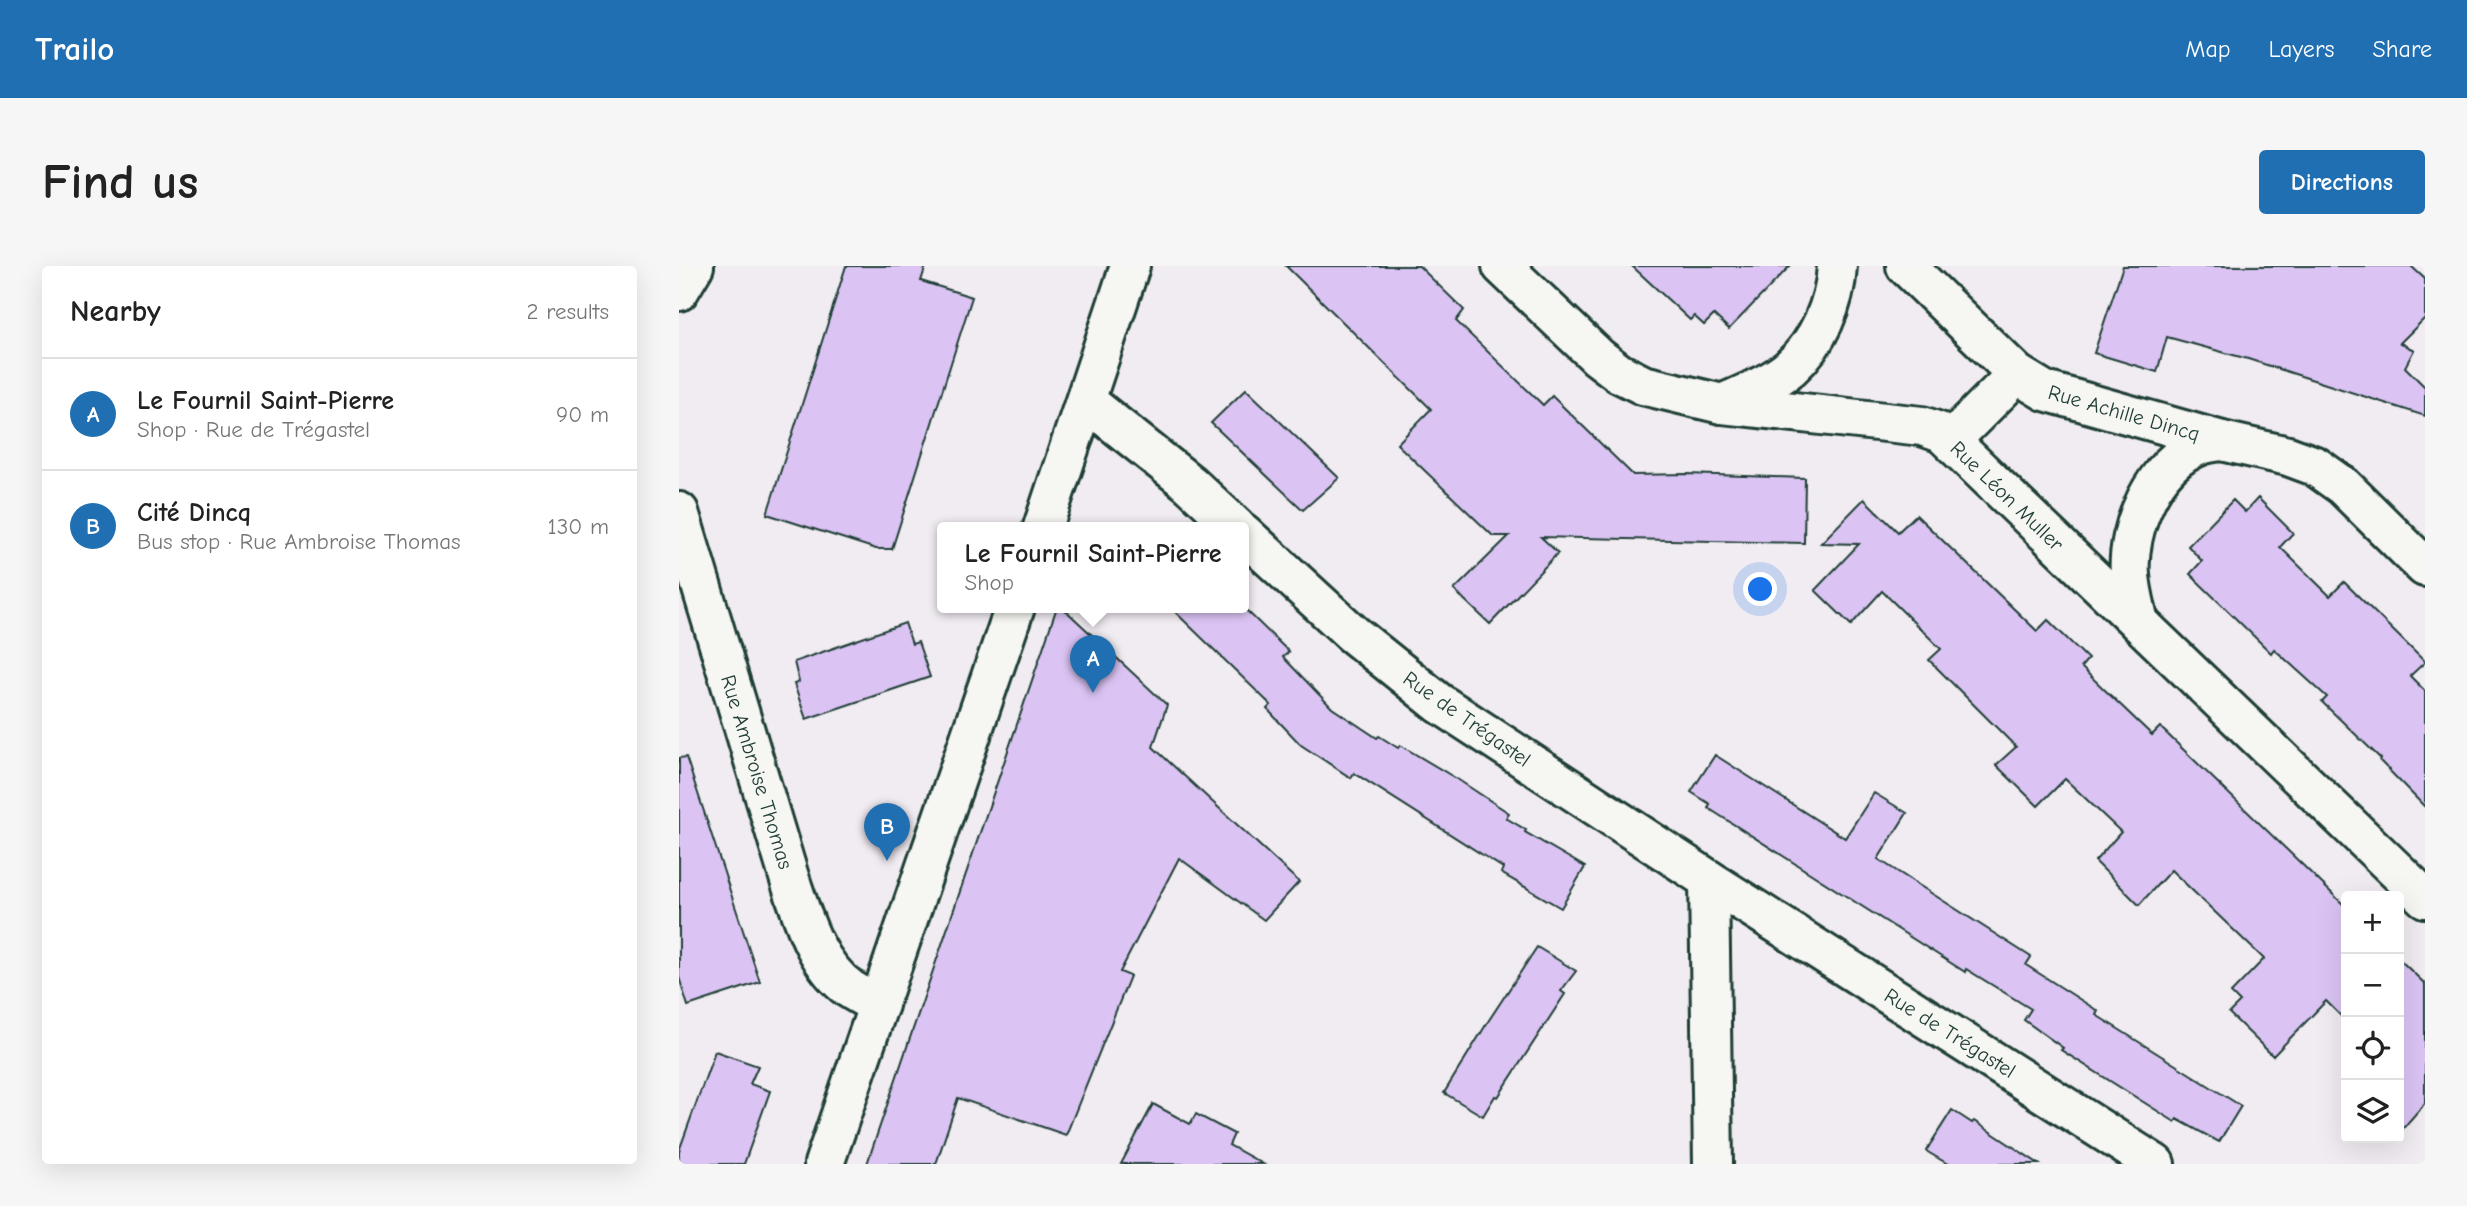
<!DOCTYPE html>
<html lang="en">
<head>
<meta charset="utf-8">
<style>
	:root { --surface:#fff; --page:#f6f6f6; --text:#222; --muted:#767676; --line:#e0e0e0; --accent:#1f6fb2 }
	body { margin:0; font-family:"Comic Neue",sans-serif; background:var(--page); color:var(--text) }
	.controls { position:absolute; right:21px; bottom:21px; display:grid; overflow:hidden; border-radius:7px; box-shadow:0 7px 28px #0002 }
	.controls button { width:63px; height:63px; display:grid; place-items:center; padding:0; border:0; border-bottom:2px solid var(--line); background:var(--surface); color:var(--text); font:35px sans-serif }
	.you { position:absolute; left:1082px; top:324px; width:24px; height:24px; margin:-18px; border:5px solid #fff; border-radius:50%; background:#1a73e8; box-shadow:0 0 0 10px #1a73e833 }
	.badge { display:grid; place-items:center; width:46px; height:46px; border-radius:50%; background:var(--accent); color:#fff; font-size:23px; font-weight:700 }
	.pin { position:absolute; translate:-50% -58px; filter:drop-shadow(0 2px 4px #0008) }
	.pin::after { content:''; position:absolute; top:37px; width:24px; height:21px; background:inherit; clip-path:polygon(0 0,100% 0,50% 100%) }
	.popup { position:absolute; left:258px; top:256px; width:312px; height:91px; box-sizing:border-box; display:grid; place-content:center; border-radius:7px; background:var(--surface); filter:drop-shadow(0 2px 5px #0005); font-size:23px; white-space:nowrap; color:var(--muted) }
	.popup b { font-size:26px; color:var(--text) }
	.popup::after { content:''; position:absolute; left:50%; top:100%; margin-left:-14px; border:14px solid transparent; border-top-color:var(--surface) }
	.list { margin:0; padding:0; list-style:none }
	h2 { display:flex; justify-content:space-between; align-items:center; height:91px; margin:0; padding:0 28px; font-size:30px }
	h2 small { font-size:23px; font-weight:400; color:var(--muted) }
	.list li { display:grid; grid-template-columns:46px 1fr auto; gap:21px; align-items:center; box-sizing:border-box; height:112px; padding:0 28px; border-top:2px solid var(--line) }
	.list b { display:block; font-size:26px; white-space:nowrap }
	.list p { margin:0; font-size:23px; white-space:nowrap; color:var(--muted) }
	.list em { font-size:23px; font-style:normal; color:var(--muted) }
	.icon { flex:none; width:38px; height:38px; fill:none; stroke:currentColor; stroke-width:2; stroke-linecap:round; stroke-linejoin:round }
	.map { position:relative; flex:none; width:1746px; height:898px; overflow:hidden; border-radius:7px }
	header { display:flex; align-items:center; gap:42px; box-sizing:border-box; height:98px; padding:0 35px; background:var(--accent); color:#fff }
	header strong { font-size:33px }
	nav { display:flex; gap:38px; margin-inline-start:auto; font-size:24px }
	.intro { display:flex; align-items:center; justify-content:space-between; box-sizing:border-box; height:168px; padding:0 42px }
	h1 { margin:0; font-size:49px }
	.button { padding:18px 32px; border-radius:7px; background:var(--accent); color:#fff; font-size:24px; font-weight:700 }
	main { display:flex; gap:42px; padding:0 42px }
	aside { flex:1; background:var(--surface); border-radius:7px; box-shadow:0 7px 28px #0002 }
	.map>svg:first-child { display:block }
	.building { fill:#dbc4f4; stroke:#1f3d34; stroke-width:2 }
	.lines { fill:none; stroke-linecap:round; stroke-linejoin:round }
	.minor-casing { stroke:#1f3d34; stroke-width:44 }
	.minor { stroke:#f6f6f2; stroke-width:38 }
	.labels { text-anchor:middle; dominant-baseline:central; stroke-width:6; stroke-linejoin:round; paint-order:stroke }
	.street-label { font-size:21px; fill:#1f3d34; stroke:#f6f6f2 }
</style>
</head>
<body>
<header>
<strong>Trailo</strong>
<nav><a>Map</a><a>Layers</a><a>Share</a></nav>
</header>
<div class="intro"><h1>Find us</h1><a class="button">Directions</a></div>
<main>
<aside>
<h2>Nearby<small>2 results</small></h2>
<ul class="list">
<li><span class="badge">A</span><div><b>Le Fournil Saint-Pierre</b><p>Shop · Rue de Trégastel</p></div><em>90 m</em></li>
<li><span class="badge">B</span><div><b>Cité Dincq</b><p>Bus stop · Rue Ambroise Thomas</p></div><em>130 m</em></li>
</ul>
</aside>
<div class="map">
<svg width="1746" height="898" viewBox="0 0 1746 898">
	<rect width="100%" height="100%" fill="#f1ecf2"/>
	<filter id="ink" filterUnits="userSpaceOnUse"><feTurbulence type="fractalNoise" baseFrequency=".0143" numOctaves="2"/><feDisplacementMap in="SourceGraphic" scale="14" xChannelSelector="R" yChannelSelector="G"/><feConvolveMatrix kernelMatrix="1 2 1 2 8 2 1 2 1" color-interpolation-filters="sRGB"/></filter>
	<g filter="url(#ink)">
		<g class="building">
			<path d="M167 0H247L242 15 293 31 213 283H197L88 248Z"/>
			<path d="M607 0H740L785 44 777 55 864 139 873 130 954 209 1008 208 1126 212 1125 277 862 271 879 287 811 358 775 324 830 270H814L718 178 752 143Z"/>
			<path d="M953 0H1111L1050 63 1035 49 1025 59 1015 50 1011 54Z"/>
			<path d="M1444 0H1732L1746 13V52L1721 77 1735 84 1726 101 1746 121V150L1569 93 1488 71 1478 106 1415 87Z"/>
			<path d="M567 123 660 212 624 244 532 157Z"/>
			<path d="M1579 232 1614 267 1601 281 1651 330 1665 316 1746 396 1731 410 1746 425V541L1701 495 1702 493 1643 436 1648 431 1595 383 1592 387 1511 308 1523 295 1509 280 1554 234 1566 246Z"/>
			<path d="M1185 233 1219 266 1237 249 1358 365 1369 354 1409 393 1402 401 1429 427 1473 469 1481 461 1667 641V755L1647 735 1594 790 1550 747 1561 736 1552 727 1585 693 1492 604 1460 639 1416 595 1442 566 1386 513 1359 540 1317 499 1337 481 1250 394 1262 383 1203 325 1172 359 1136 324 1180 278 1142 277Z"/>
			<path d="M378 341H383L488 439 474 481 620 616 585 654 500 592 441 706 451 710 387 869 279 832 257 898H188Z"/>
			<path d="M491 341H564L610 386 604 391 653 442 698 472 700 470 719 482 721 479 778 513 830 547 827 552 847 564 846 566 906 601 882 642 822 607 824 602 675 507 672 512 622 479 588 443 592 439Z"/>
			<path d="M226 357 233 378 239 376 251 411 127 453 115 418 120 416 115 396Z"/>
			<path d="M1036 489 1166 572 1195 527 1228 547 1199 593 1352 691 1347 699 1419 745 1417 749 1562 840 1540 876 1498 853 1496 856 1382 784 1384 782 1345 754 1352 743 1287 703 1286 706 1029 542 1031 538 1012 526Z"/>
			<path d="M7 491 81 716 9 740 0 711V492Z"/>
			<path d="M858 681 897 705 882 725 886 728 819 831 816 830 804 850 765 827 810 754Z"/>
			<path d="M1720 693 1746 718V837L1720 867Z"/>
			<path d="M36 785 79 800 71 818 91 825 65 898H0V885Z"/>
			<path d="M474 838 511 858 517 848 555 868 550 879 584 898H442Z"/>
			<path d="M1273 844 1293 857 1295 855 1360 898H1269L1247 885Z"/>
		</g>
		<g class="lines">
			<g class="minor-casing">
				<g id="minor">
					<path d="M823 0 919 91 940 107 964 119 1043 138 1243 160 1263 167 1746 632"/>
					<path d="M1227 0 1338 108 1366 125 1543 175 1609 190 1636 200 1664 220 1746 301"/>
					<path d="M0 25 15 0"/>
					<path d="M407 135 511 218 557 261"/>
					<path d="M1043 138C1065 128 1092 118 1111 102 1139 77 1156 38 1158 0"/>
					<path d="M1272 174 1338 108"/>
					<path d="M0 246 110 611C123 649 136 698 171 723 180 729 190 734 200 739"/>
					<path d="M364 261 451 0"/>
					<path d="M564 267 674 368 760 437 1030 614 1476 898"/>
					<path d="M1460 357C1457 342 1452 325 1451 309 1447 263 1475 196 1522 179 1528 177 1536 176 1543 175"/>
					<path d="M1030 614 1034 898"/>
					<path d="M145 898 336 341"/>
				</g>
			</g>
			<use href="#minor" class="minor"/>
		</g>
	</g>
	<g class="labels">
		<g class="street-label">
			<text transform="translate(1445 147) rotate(16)">Rue Achille Dincq</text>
			<text transform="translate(1328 230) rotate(44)">Rue Léon Muller</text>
			<text transform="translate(788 453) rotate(35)">Rue de Trégastel</text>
			<text transform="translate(78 506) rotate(73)">Rue Ambroise Thomas</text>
			<text transform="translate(1271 767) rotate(32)">Rue de Trégastel</text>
		</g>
	</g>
</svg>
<div class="controls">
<button>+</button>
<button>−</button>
<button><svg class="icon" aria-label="locate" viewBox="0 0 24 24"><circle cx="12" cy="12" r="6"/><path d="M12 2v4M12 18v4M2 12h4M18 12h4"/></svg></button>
<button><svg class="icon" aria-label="layers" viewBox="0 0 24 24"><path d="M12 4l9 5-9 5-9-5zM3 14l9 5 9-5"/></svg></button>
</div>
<div class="you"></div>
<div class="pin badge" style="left:414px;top:427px">A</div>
<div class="popup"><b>Le Fournil Saint-Pierre</b>Shop</div>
<div class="pin badge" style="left:208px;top:595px">B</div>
</div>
</main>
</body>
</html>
